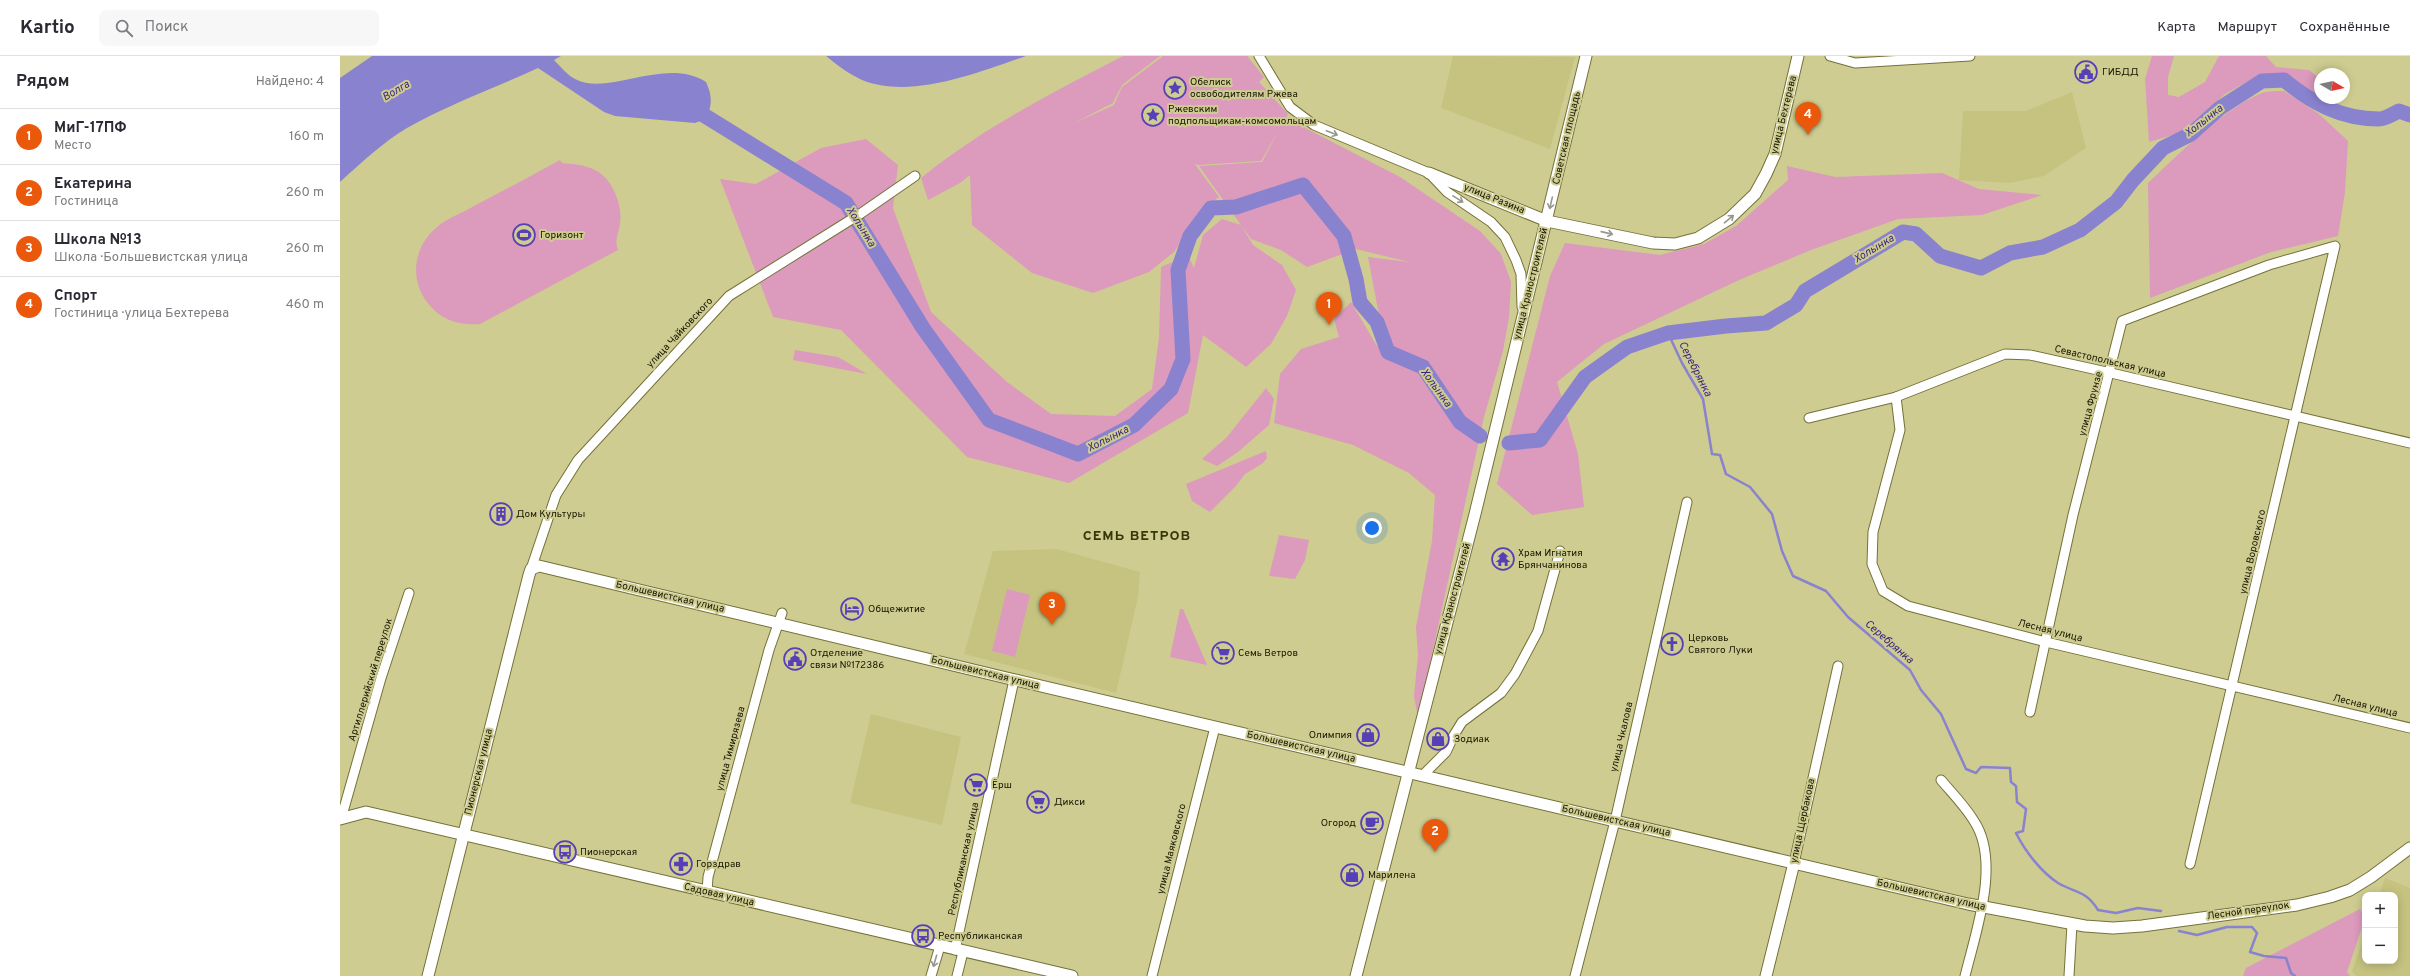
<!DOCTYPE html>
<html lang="ru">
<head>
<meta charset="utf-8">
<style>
	:root { --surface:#fff; --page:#f7f7f7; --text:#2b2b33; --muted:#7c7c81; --line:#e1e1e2; --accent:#ea580c }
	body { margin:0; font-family:Overpass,sans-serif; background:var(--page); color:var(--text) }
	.controls { position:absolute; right:12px; bottom:12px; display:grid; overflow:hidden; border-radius:8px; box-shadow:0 2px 10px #0003 }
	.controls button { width:36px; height:36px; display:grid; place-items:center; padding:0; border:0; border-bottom:1px solid var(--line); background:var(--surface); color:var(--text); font:20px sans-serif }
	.compass { position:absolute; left:1974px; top:12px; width:36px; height:36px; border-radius:50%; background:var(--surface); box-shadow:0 2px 10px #0003; rotate:99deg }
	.you { position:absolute; left:1032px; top:472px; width:14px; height:14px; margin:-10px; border:3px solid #fff; border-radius:50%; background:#1a73e8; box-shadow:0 0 0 6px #1a73e833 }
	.badge { display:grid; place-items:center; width:26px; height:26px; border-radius:50%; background:var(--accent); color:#fff; font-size:13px; font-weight:700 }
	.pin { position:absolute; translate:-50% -33px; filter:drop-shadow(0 1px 2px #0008) }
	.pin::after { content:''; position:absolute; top:21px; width:14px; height:12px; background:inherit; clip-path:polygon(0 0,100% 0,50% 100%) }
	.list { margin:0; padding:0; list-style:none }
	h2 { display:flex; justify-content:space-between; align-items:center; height:52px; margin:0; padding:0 16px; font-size:17px }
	h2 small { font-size:13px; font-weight:400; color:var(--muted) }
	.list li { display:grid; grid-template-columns:26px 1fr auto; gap:12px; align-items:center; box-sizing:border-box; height:56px; padding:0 16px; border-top:1px solid var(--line) }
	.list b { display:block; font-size:15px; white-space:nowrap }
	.list p { margin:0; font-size:13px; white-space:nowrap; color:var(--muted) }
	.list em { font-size:13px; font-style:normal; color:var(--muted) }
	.icon { flex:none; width:22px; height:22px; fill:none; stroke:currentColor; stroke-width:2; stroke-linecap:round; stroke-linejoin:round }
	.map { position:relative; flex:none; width:2070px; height:920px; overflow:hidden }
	header { display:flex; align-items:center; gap:24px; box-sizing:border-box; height:56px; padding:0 20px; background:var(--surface); border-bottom:1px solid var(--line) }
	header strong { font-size:19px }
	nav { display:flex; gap:22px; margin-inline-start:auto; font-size:14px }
	.search { width:280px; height:36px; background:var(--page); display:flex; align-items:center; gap:10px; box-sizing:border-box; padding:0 14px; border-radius:8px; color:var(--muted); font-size:15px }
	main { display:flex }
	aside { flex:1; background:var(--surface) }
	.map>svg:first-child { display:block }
	.built { fill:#c6c380 }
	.green { fill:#dc9abd }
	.water { fill:#8982cf }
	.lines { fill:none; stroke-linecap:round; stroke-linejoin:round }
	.stream { stroke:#8982cf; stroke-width:2.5 }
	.river { stroke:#8982cf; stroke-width:15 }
	.minor-casing { stroke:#747239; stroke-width:11 }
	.tertiary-casing { stroke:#747239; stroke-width:13 }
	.minor { stroke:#fff; stroke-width:9 }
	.tertiary { stroke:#fff; stroke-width:11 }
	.oneway { stroke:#97978d }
	.labels { text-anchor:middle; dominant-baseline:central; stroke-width:4; stroke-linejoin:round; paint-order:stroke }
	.poi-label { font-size:10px; fill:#181702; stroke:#cecc91; text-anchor:start }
	.street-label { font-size:10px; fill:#181702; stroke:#cecc91 }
	.water-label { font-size:11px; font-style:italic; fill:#39257f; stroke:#cecc91 }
	.district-label { font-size:14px; font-weight:bold; letter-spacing:1px; fill:#383609; stroke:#cecc91 }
</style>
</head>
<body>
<header>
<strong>Kartio</strong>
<div class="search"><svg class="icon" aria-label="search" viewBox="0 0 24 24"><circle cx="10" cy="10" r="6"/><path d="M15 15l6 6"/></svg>Поиск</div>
<nav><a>Карта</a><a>Маршрут</a><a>Сохранённые</a></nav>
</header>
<main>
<aside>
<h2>Рядом<small>Найдено: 4</small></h2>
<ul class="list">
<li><span class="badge">1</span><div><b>МиГ-17ПФ</b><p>Место</p></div><em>160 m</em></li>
<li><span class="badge">2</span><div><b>Екатерина</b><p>Гостиница</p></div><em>260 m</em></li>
<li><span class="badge">3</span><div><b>Школа №13</b><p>Школа · Большевистская улица</p></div><em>260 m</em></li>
<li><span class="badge">4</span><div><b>Спорт</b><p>Гостиница · улица Бехтерева</p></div><em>460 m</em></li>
</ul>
</aside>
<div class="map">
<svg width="2070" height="920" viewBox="0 0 2070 920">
	<rect width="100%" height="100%" fill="#cecc91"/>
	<g class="built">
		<path d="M1113 0 1235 1 1210 93 1101 52Z"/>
		<path d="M1732 36 1746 92 1704 120 1669 127 1619 124 1623 55H1686Z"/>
		<path d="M717 493 800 516 798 541 776 637 624 598 653 495Z"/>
		<path d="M531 658 621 681 602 769 510 747Z"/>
		<path d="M2045 822 2070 832V920H2016L2012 915 2025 878V905H2055V839H2039Z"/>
	</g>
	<g class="green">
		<path d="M783 0H820L782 29 773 47 732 68 774 49 782 31 823 0H907L924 21 919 26 948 58 946 62 1060 121 1140 175 1161 198 1171 226 1169 261 1163 295 1144 361 1078 662 1074 640 1078 599 1076 571 1092 485 1095 439 1069 417 1013 389 934 367 940 318 961 293 999 281 994 263 1011 246 1037 290 1067 311H1089L1052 294 1038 254 1028 201 1069 206 1016 193 967 211 941 194 911 183 901 169 913 189 942 209 956 234 947 260 931 288 906 311 863 279 848 357 729 427 627 401 501 274 433 261 380 123 416 128 481 92 526 83 558 109 553 152 591 256 667 326 711 358 775 360 812 333 819 282 821 211 848 199 854 212 863 179 882 163 901 169 859 110 922 106 939 74 921 105 857 109 854 107 879 141 864 153 834 196 809 216 753 237 692 217 632 169 630 119 620 127 588 144 581 122C643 72 713 36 783 0Z"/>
		<path d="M1812 0H1834L1828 21V39L1839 41 1865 26 1879 0H1926L1936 11 1969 14 1980 23V39L1966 35 1942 18 1914 22 1885 38 1843 76 1809 86 1805 23Z"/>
		<path d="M1944 35 1979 58 2008 85 2005 136 1998 180 1931 196 1810 242 1808 127C1839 98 1883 53 1922 37 1928 35 1937 35 1944 35Z"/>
		<path d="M220 104 222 107C233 108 245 109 255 114 272 122 283 149 280 167 279 177 274 184 278 194L140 268C119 270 100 264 87 246 69 222 74 190 97 171 107 162 123 157 134 150 163 135 191 120 220 104Z"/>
		<path d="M1447 110 1495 121 1602 117 1639 133 1702 139 1642 159 1558 163 1471 194 1399 224 1264 288 1217 326 1238 398 1244 451 1192 459 1157 428 1210 220 1225 187 1320 199 1364 188 1396 170 1448 124Z"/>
		<path d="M455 294 498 301 527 318 453 304Z"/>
		<path d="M926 332 934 343 929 369 898 396 877 410 862 403 887 381Z"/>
		<path d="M926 395 927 402 923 407 905 418 895 431 870 456 852 445 846 428Z"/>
		<path d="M939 479 969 484 965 504 955 523 929 520Z"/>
		<path d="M667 533 690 539 675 601 652 595Z"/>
		<path d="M840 553H843L867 609 830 601Z"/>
		<path d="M2020 853 2025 862 2007 916 2010 920H1903L1906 912Z"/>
	</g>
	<g class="water">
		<path d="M32 0H221L214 4C220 10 227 19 235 23 269 41 325 0 366 26 374 42 373 61 355 67L275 60 264 56 198 12C155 32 109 48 67 72 42 87 21 107 0 126V22Z"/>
		<path d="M486 0H686C639 16 571 44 522 24 509 18 497 9 486 0Z"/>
	</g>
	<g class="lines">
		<g class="stream">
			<path d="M1328 277 1342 307 1363 343 1372 398 1380 399 1386 418 1410 431 1432 458 1442 495 1453 520 1486 535 1508 561 1570 614 1581 634 1601 658 1626 713 1636 717 1641 711 1670 712 1671 726 1676 730 1677 746 1686 753 1683 775 1676 777C1685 795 1701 816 1718 827 1735 837 1746 834 1758 854L1776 857 1798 852 1821 855"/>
			<path d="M1839 875 1857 879 1887 871H1912L1917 877 1910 896 1924 900 1946 902 1951 917 1955 920"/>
		</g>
		<g class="river">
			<path d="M349 50 506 147 583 272 649 364 738 398 794 369 831 333 843 303 838 214 850 180 871 152 896 151 963 129 1004 180 1016 223 1020 246 1037 266 1048 296 1083 311 1120 366 1140 380"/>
			<path d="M1169 387 1200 384 1245 321 1287 291 1328 277 1386 270 1426 267 1456 249 1465 235 1563 176 1576 178 1600 200 1641 212 1670 197 1703 191 1740 174 1776 146 1793 124 1823 92 1851 78 1880 52 1922 25 1944 24C1972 47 2001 63 2039 63 2045 63 2053 58 2059 55L2070 59"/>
		</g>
		<g class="minor-casing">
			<g id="minor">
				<path d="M919 0 950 51 974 69 1089 117 1107 136 1151 166 1165 181 1176 204 1181 218 1182 251"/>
				<path d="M1490 0 1515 7 1630 0"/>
				<path d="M1556 341 1560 374 1533 476 1532 508 1543 535 1568 550 1706 586 2070 672"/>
				<path d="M1469 362 1556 341 1665 298 1690 299 1771 317 2070 387"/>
				<path d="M191 513 216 439 238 404 389 240 520 158 575 120"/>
				<path d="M1690 656 1733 459 1782 265 1929 209 1995 190 1850 808"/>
				<path d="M1082 720 1106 696 1114 679 1122 666 1161 637 1175 618 1198 575 1220 495"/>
				<path d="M1601 724C1612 737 1625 750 1634 765 1661 806 1636 875 1625 920"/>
				<path d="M1 763 41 622 69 537"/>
				<path d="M1454 807 1498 610"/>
				<path d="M367 836 368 821 429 594 442 557"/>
				<path d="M615 894 674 624"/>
				<path d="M591 920 600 890"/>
				<path d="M617 920 623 896"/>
				<path d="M812 920 875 671"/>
				<path d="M1235 920 1275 765 1347 446"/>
				<path d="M1729 920 1732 868"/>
			</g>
		</g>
		<g class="tertiary-casing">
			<g id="tertiary">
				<path d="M1089 117 1207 165 1313 187 1335 188 1358 182 1389 163 1415 138 1426 118 1435 98 1458 0"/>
				<path d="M0 763 26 756 732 920"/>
				<path d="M88 920 189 519 191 513 199 510 671 623 1628 848 1745 870 1773 872 1802 870 1957 849 1990 841 2010 834 2031 821 2070 792"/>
				<path d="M1016 920 1135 458 1246 0"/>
				<path d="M1426 920 1454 807"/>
			</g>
		</g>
		<use href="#minor" class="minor"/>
		<use href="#tertiary" class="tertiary"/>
	</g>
	<defs><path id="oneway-shaft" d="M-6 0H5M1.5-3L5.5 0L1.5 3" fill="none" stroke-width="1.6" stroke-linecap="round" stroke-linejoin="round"/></defs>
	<g class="oneway">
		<use href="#oneway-shaft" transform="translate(992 77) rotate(21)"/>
		<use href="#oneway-shaft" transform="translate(1118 143) rotate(32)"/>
		<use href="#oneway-shaft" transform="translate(1211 147) rotate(103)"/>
		<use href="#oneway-shaft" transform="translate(1389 163) rotate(-40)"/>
		<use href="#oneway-shaft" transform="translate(1267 177) rotate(13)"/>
		<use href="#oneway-shaft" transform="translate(595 905) rotate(106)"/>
	</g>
	<defs>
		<g id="civic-ring" transform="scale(1.15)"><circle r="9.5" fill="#cecc91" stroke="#573fb7" stroke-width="1.5"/><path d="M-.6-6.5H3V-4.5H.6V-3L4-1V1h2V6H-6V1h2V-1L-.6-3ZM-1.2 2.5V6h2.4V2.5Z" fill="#573fb7"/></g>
		<g id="sight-ring" transform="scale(1.15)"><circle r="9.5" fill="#cecc91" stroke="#573fb7" stroke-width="1.5"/><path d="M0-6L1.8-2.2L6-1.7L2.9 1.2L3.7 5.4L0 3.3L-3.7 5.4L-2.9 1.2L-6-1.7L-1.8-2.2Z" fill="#573fb7"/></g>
		<g id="stadium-ring" transform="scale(1.15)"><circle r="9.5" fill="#cecc91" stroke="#573fb7" stroke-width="1.5"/><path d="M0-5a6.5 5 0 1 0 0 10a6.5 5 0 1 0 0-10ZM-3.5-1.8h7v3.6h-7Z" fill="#573fb7"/></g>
		<g id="building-ring" transform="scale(1.15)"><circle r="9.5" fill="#cecc91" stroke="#573fb7" stroke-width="1.5"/><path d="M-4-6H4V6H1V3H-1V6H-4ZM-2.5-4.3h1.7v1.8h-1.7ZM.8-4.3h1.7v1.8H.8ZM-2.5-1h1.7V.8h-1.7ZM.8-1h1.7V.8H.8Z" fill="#573fb7"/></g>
		<g id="temple-ring" transform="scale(1.15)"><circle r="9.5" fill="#cecc91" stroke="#573fb7" stroke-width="1.5"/><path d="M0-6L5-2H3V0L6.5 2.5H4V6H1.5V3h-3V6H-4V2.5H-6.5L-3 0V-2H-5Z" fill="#573fb7"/></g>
		<g id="hotel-ring" transform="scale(1.15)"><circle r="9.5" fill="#cecc91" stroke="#573fb7" stroke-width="1.5"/><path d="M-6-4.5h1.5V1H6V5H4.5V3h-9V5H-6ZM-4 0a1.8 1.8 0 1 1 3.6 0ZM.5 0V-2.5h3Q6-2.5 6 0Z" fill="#573fb7"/></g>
		<g id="church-ring" transform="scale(1.15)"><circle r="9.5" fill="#cecc91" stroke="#573fb7" stroke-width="1.5"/><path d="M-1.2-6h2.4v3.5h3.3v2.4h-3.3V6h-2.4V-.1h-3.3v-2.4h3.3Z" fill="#573fb7"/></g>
		<g id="supermarket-ring" transform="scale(1.15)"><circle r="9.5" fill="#cecc91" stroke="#573fb7" stroke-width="1.5"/><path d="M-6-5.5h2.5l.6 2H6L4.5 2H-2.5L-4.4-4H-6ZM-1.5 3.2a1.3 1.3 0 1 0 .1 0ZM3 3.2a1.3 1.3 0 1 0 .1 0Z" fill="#573fb7"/></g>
		<g id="shop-ring" transform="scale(1.15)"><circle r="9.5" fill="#cecc91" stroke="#573fb7" stroke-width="1.5"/><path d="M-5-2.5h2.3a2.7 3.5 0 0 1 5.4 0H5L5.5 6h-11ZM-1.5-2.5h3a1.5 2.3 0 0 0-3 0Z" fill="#573fb7"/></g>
		<g id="cafe-ring" transform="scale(1.15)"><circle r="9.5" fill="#cecc91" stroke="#573fb7" stroke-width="1.5"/><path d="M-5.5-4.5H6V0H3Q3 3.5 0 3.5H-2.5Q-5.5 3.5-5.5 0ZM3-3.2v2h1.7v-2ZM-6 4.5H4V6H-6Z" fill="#573fb7"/></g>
		<g id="bus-ring" transform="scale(1.15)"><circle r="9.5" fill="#cecc91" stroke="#573fb7" stroke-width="1.5"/><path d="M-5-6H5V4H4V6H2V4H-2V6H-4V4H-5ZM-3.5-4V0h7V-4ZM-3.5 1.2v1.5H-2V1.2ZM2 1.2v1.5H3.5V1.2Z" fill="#573fb7"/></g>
		<g id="pharmacy-ring" transform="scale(1.15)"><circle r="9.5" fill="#cecc91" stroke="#573fb7" stroke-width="1.5"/><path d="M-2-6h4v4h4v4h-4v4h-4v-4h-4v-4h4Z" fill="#573fb7"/></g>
	</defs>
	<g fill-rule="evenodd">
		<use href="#civic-ring" x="1746" y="16"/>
		<use href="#sight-ring" x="835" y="32"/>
		<use href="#sight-ring" x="813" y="59"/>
		<use href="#stadium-ring" x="184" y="179"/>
		<use href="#building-ring" x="161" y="458"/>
		<use href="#temple-ring" x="1163" y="503"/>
		<use href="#hotel-ring" x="512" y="553"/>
		<use href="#church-ring" x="1332" y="588"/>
		<use href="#supermarket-ring" x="883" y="597"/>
		<use href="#civic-ring" x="455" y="603"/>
		<use href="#shop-ring" x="1028" y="679"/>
		<use href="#shop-ring" x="1098" y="683"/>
		<use href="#supermarket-ring" x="636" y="729"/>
		<use href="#supermarket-ring" x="698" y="746"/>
		<use href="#cafe-ring" x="1032" y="767"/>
		<use href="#bus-ring" x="225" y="796"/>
		<use href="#pharmacy-ring" x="341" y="808"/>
		<use href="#shop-ring" x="1012" y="819"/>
		<use href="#bus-ring" x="583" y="880"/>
	</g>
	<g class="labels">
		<g class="poi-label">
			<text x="1762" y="16">ГИБДД</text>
			<text x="850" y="26">Обелиск<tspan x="850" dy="12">освободителям Ржева</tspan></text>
			<text x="828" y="53">Ржевским<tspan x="828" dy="12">подпольщикам-комсомольцам</tspan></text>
			<text x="200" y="179">Горизонт</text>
			<text x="176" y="458">Дом Культуры</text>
			<text x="1178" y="497">Храм Игнатия<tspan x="1178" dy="12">Брянчанинова</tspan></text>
			<text x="528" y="553">Общежитие</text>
			<text x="1348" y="582">Церковь<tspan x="1348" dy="12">Святого Луки</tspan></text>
			<text x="470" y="597">Отделение<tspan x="470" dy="12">связи №172386</tspan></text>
			<text x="898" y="597">Семь Ветров</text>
			<text x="1012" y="679" text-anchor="end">Олимпия</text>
			<text x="1114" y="683">Зодиак</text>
			<text x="652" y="729">Ёрш</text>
			<text x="714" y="746">Дикси</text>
			<text x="1016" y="767" text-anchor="end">Огород</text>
			<text x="240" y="796">Пионерская</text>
			<text x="356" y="808">Горздрав</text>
			<text x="1028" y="819">Марилена</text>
			<text x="598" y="880">Республиканская</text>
		</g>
		<g class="street-label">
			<text transform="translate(1444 59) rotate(-76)">улица Бехтерева</text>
			<text transform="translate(1227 82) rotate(-77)">Советская площадь</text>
			<text transform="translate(1154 143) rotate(22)">улица Разина</text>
			<text transform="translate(1191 228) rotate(-76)">улица Краностроителей</text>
			<text transform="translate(340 277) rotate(-47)">улица Чайковского</text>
			<text transform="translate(1770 306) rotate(13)">Севастопольская улица</text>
			<text transform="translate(1751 348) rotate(-75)">улица Фрунзе</text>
			<text transform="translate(1913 496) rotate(-77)">улица Воровского</text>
			<text transform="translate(330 541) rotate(13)">Большевистская улица</text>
			<text transform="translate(1113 543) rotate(-75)">улица Краностроителей</text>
			<text transform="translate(1710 575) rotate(14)">Лесная улица</text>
			<text transform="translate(645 617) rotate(14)">Большевистская улица</text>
			<text transform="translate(31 624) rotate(-73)">Артиллерийский переулок</text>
			<text transform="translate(2025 650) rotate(14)">Лесная улица</text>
			<text transform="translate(1282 681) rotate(-77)">улица Чкалова</text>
			<text transform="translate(961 691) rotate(13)">Большевистская улица</text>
			<text transform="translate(391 693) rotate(-75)">улица Тимирязева</text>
			<text transform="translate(139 716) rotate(-76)">Пионерская улица</text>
			<text transform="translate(1276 765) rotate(13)">Большевистская улица</text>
			<text transform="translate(1463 765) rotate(-78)">улица Щербакова</text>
			<text transform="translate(832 793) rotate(-76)">улица Маяковского</text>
			<text transform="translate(624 803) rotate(-78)">Республиканская улица</text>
			<text transform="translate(379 839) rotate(13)">Садовая улица</text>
			<text transform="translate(1591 839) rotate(13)">Большевистская улица</text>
			<text transform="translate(1908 855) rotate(-8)">Лесной переулок</text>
		</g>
		<g class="water-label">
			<text transform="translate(56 35) rotate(-31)">Волга</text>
			<text transform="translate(1864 65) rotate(-38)">Холынка</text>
			<text transform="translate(521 171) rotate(58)">Холынка</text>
			<text transform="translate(1534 193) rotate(-31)">Холынка</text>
			<text transform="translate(1355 313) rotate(63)">Серебрянка</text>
			<text transform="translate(1096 332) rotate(54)">Холынка</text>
			<text transform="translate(768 383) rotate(-27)">Холынка</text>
			<text transform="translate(1549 586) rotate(41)">Серебрянка</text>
		</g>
		<g class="district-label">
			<text x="797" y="480">СЕМЬ ВЕТРОВ</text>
		</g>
	</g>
</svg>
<div class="controls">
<button>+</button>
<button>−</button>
</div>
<svg class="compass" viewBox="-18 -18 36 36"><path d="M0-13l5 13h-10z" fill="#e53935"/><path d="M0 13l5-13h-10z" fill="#7c7c81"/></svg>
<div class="you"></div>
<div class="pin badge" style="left:989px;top:269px">1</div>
<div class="pin badge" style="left:1095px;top:796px">2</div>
<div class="pin badge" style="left:712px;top:569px">3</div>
<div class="pin badge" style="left:1468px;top:79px">4</div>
</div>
</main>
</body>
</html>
